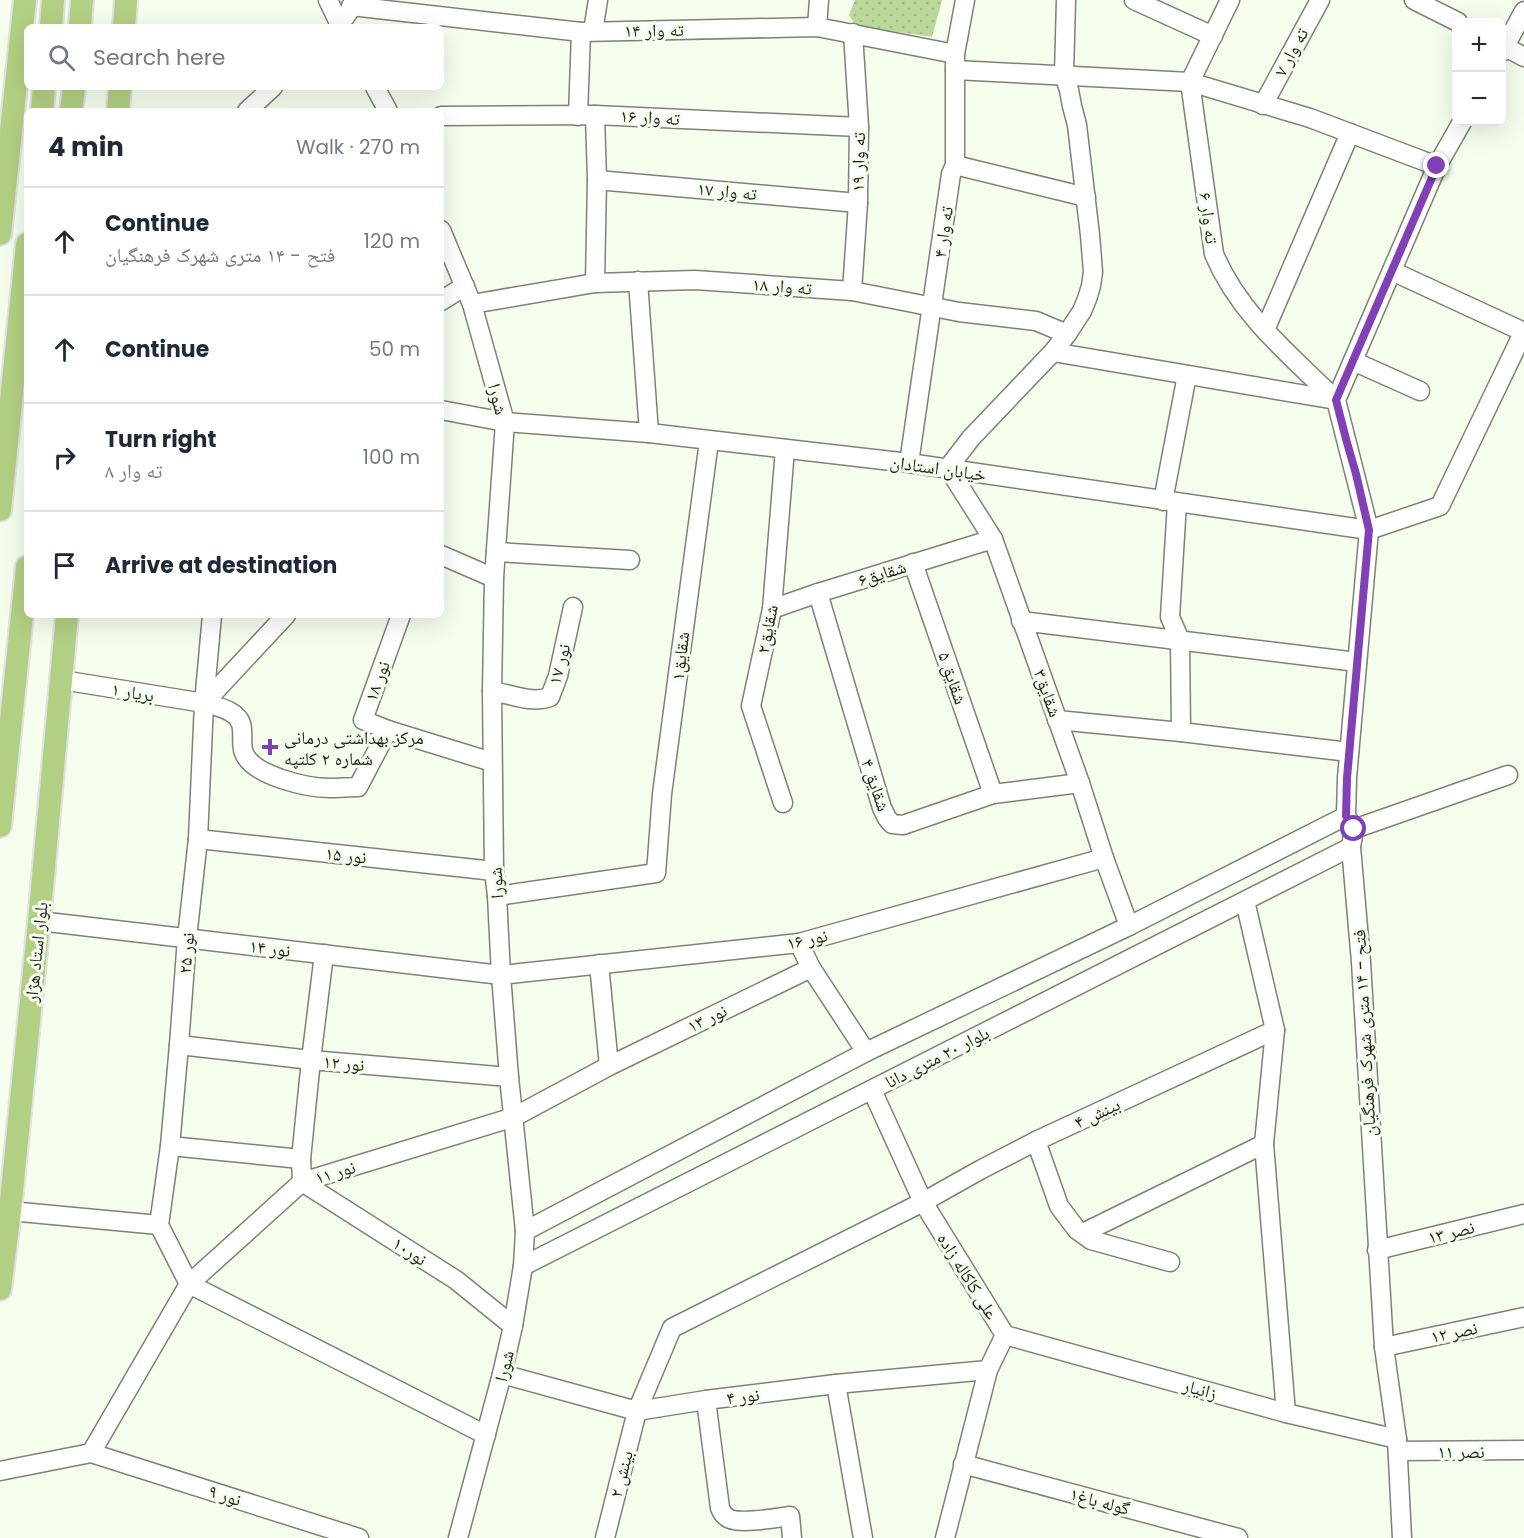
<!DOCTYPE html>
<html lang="en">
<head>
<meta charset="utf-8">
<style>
	:root { --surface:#fff; --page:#f2f2f3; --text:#1f2937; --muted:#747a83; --line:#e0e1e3 }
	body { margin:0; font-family:Poppins,"Noto Naskh Arabic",sans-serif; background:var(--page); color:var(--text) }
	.controls { position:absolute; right:18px; top:18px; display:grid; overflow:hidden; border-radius:9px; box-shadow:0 6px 24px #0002 }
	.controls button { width:54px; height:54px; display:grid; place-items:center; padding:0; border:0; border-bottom:2px solid var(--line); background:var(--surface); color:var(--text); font:30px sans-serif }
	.stop { position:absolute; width:18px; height:18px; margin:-14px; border:4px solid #8141b6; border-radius:50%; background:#fff }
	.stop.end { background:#8141b6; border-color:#fff; box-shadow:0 2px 6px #0008 }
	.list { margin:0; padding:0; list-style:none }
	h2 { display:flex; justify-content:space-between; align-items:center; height:78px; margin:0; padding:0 24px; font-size:26px }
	h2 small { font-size:20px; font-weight:400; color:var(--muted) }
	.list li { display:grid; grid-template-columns:39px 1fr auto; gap:18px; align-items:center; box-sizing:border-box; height:108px; padding:0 24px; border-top:2px solid var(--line) }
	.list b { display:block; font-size:22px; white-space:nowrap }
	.list p { margin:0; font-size:20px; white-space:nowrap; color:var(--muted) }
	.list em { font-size:20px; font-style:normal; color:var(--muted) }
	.icon { flex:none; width:33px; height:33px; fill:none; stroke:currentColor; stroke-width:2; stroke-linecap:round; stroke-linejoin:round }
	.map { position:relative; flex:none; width:1524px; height:1538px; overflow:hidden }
	.search { position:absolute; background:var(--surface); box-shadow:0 6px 24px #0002; left:24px; top:24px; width:420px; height:66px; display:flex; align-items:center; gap:15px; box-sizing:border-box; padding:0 21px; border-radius:9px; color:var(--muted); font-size:22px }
	.panel { position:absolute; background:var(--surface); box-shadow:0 6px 24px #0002; left:24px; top:108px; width:420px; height:510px; border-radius:9px }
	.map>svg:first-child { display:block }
	.green { fill:url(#green-dots) }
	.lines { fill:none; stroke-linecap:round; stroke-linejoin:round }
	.minor-casing { stroke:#7c8375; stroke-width:21 }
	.major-casing { stroke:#dfe0df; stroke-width:26 }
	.minor { stroke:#fff; stroke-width:18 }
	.major { stroke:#b2d083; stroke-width:22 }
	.route { stroke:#8141b6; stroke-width:8 }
	.poi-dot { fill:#8141b6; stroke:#f5fded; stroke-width:2 }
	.labels { text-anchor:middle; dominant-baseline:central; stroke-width:6; stroke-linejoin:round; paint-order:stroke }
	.street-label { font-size:18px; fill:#1d201a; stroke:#f5fded }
	.poi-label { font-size:18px; fill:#1d201a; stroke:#f5fded; text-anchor:start }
</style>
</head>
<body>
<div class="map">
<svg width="1524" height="1538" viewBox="0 0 1524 1538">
	<defs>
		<pattern id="green-dots" width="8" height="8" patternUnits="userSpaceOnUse" patternTransform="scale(1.5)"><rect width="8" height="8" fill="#bbd89b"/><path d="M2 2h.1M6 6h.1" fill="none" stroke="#a0b985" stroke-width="1.8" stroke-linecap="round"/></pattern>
	</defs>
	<rect width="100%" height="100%" fill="#f5fded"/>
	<path class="green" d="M855 0H942L932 37 856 26 849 15Z"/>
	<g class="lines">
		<g class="minor-casing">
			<g id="minor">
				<path d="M328 0 341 27"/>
				<path d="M1066 0 1064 75 1069 90 1072 106 1077 125 1090 235 1093 272 1091 286 1087 299 1082 311 1067 334"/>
				<path d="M1134 0 1213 36"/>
				<path d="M1230 0 1190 82 1214 254C1239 314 1291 356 1336 400L1437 166 1462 122"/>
				<path d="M1414 0 1458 22"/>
				<path d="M351 6 581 32 817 27 955 54"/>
				<path d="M338 27 357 0"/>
				<path d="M817 27 819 0"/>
				<path d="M593 31 598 0"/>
				<path d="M1502 45 1524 57"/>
				<path d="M1502 52 1524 11"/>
				<path d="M955 70 1190 82 1310 118 1437 166"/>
				<path d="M375 87 388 111"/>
				<path d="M1263 105 1320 0"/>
				<path d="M247 111 273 87"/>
				<path d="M595 115 597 180 595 283"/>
				<path d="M441 116 595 115 859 127"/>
				<path d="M578 116 581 32"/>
				<path d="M955 165 1086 197"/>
				<path d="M597 180 858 203"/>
				<path d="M441 230 472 304 505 422 494 578 492 691 494 871 497 896 501 975 509 1077 525 1231 523 1266 513 1326 502 1374 458 1538"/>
				<path d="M1392 271 1524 332"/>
				<path d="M638 281 649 433"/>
				<path d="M852 291 858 203 859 127 853 33"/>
				<path d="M441 301 465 286"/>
				<path d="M472 304 595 283 695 280 852 291 959 312 1036 321 1067 334 1053 352 971 438 948 468 993 539 1080 783 1104 858 1129 926"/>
				<path d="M1265 330 1350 133"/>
				<path d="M1053 352 1336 400 1369 530 1347 778 1346 816 1354 829 1351 847 1361 962 1384 1347 1397 1439 1402 1538"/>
				<path d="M1353 361 1420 391"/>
				<path d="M441 410 505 422 649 433 909 463 1369 530 1440 506 1524 331"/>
				<path d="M909 463 951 174 955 165V54L965 0"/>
				<path d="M1163 501 1187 375"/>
				<path d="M1177 503 1170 617 1180 640 1181 732"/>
				<path d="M496 552 630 560"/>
				<path d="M441 555 494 578"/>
				<path d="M913 563 993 794"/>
				<path d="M818 593 882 808 887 818 892 824 903 825 993 794 1080 783"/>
				<path d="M772 609 818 593 993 539"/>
				<path d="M401 615 363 720 388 730 492 762"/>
				<path d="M1021 621 1357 662"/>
				<path d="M62 680 204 703C219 707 242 711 242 730 243 737 241 746 244 753 253 776 308 788 330 788 339 788 349 787 358 787L388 730"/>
				<path d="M492 691C510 694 532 704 550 697L558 676 573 607"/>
				<path d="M204 703 286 615"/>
				<path d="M1057 720 1181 732 1349 752"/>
				<path d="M783 803 751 706 772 609 785 449"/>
				<path d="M1354 829 1508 775"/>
				<path d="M198 839 494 871"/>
				<path d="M497 896 656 873 662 794 709 441"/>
				<path d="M1245 901 1275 1030 1264 1144 1286 1413"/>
				<path d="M39 921 501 975 799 943 1104 858"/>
				<path d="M799 943 811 968 866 1052"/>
				<path d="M324 954 311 1060 301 1159 302 1182 456 1280 513 1326"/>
				<path d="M599 964 609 1066"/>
				<path d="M179 1045 311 1060 509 1077"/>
				<path d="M872 1090 923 1202 1005 1335 988 1370 945 1538"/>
				<path d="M1036 1141 1059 1206 1077 1230 1091 1240 1170 1262"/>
				<path d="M170 1146 301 1159"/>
				<path d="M10 1211 159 1225"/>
				<path d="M525 1231 866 1052 1129 926 1346 816"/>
				<path d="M1083 1233 1264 1144"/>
				<path d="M1377 1250 1524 1214"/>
				<path d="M523 1266 1351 847"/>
				<path d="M189 1284 159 1225 170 1146 179 1045 187 938 198 839 204 703 212 615"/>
				<path d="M189 1284 486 1435"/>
				<path d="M1005 1335 1286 1413 1397 1439"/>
				<path d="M1384 1347 1524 1317"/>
				<path d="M502 1374 637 1411 706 1400 836 1384 988 1370"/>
				<path d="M836 1384 863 1538"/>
				<path d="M706 1400 720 1508C722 1513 725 1517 730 1519 743 1524 775 1518 790 1516L792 1538"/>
				<path d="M1398 1451 1524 1450"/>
				<path d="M91 1453 359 1538"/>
				<path d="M963 1464 1238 1538"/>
				<path d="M0 1471 91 1453 189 1284 302 1182 514 1117 609 1066 811 968"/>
				<path d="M605 1538 637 1411 672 1328 923 1202 980 1170 1036 1141 1275 1030"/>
			</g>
		</g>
		<g class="major-casing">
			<g id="major">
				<path d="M51 27 53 0"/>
				<path d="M80 27 82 0"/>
				<path d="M124 27 126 0"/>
				<path d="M42 111 44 87"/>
				<path d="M71 111 74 87"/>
				<path d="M118 111 120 87"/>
				<path d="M0 234 25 0"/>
				<path d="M0 510 27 244"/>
				<path d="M0 826 27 567"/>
				<path d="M0 1289 10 1211 39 921 67 615"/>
			</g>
		</g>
		<use href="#minor" class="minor"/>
		<use href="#major" class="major"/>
	</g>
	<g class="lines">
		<path class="route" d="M1354 829 1346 816 1347 778 1369 530 1356 474 1346 439 1336 400 1437 166"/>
	</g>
	<path class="poi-dot" d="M267 738h6v6h6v6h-6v6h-6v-6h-6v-6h6z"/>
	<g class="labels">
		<g class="street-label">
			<text transform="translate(654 30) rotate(-1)">ته وار ۱۴</text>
			<text transform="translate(1291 52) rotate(-62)">ته وار ۷</text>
			<text transform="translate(650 117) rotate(3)">ته وار ۱۶</text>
			<text transform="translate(858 162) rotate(-89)">ته وار ۱۹</text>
			<text transform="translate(727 191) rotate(5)">ته وار ۱۷</text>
			<text transform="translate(1209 218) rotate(82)">ته وار ۶</text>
			<text transform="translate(943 232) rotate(-82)">ته وار ۴</text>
			<text transform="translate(782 286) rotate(4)">ته وار ۱۸</text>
			<text transform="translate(498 399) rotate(75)">شورا</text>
			<text transform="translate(938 468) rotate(8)">خیابان استادان</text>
			<text transform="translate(882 573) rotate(-17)">شقایق۶</text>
			<text transform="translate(767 629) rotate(-79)">شقایق۲</text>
			<text transform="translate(680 656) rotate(-83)">شقایق۱</text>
			<text transform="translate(559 664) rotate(-75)">نور ۱۷</text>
			<text transform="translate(953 678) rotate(71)">شقایق ۵</text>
			<text transform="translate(377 681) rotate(-70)">نور ۱۸</text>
			<text transform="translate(133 692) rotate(9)">بریار ۱</text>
			<text transform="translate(1048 693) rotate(70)">شقایق۳</text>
			<text transform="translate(876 785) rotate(71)">شقایق ۴</text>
			<text transform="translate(346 855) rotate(6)">نور ۱۵</text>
			<text transform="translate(496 883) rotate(-94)">شورا</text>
			<text transform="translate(807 939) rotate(-12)">نور ۱۶</text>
			<text transform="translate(270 948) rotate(7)">نور ۱۴</text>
			<text transform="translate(36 952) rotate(-84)">بلوار استاد هژار</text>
			<text transform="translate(186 953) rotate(-85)">نور ۲۵</text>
			<text transform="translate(707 1018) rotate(-26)">نور ۱۳</text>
			<text transform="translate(1364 1033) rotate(-93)">فتح - ۱۴ متری شهرک فرهنگیان</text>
			<text transform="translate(937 1057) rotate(-27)">بلوار ۲۰ متری دانا</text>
			<text transform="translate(344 1063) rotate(5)">نور ۱۲</text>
			<text transform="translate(1097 1113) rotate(-25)">بینش ۴</text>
			<text transform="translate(335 1172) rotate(-17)">نور ۱۱</text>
			<text transform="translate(1451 1232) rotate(-14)">نصر ۱۳</text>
			<text transform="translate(410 1251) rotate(33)">نور۱۰</text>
			<text transform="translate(968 1276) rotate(58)">علی کاکاله زاده</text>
			<text transform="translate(1454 1332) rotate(-12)">نصر ۱۲</text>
			<text transform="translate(504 1366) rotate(-76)">شورا</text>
			<text transform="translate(1200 1389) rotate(16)">زانیار</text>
			<text transform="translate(743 1396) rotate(-7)">نور ۴</text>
			<text x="1461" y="1451">نصر ۱۱</text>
			<text transform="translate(621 1474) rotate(-76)">بینش ۲</text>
			<text transform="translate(225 1495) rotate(18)">نور ۹</text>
			<text transform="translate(1100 1501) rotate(15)">گوله باغ۱</text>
		</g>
		<g class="poi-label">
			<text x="284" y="737">مرکز بهداشتی درمانی<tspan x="284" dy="21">شماره ۲ کلتپه</tspan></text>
		</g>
	</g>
</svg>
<div class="controls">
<button>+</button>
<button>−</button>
</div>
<div class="stop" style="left:1354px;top:829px"></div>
<div class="stop end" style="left:1437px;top:166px"></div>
<div class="search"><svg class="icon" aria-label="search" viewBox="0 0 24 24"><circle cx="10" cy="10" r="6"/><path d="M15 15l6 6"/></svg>Search here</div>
<section class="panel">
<h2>4 min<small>Walk · 270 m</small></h2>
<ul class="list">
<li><svg class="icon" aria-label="ahead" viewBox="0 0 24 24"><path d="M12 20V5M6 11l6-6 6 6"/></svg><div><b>Continue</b><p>فتح - ۱۴ متری شهرک فرهنگیان</p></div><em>120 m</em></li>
<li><svg class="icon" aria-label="ahead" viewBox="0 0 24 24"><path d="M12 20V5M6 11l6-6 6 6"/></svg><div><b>Continue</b></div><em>50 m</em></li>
<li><svg class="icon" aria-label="right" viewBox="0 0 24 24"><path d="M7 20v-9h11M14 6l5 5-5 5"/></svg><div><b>Turn right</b><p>ته وار ۸</p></div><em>100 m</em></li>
<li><svg class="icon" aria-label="arrive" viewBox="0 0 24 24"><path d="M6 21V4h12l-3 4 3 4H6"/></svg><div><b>Arrive at destination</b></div></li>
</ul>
</section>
</div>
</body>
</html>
